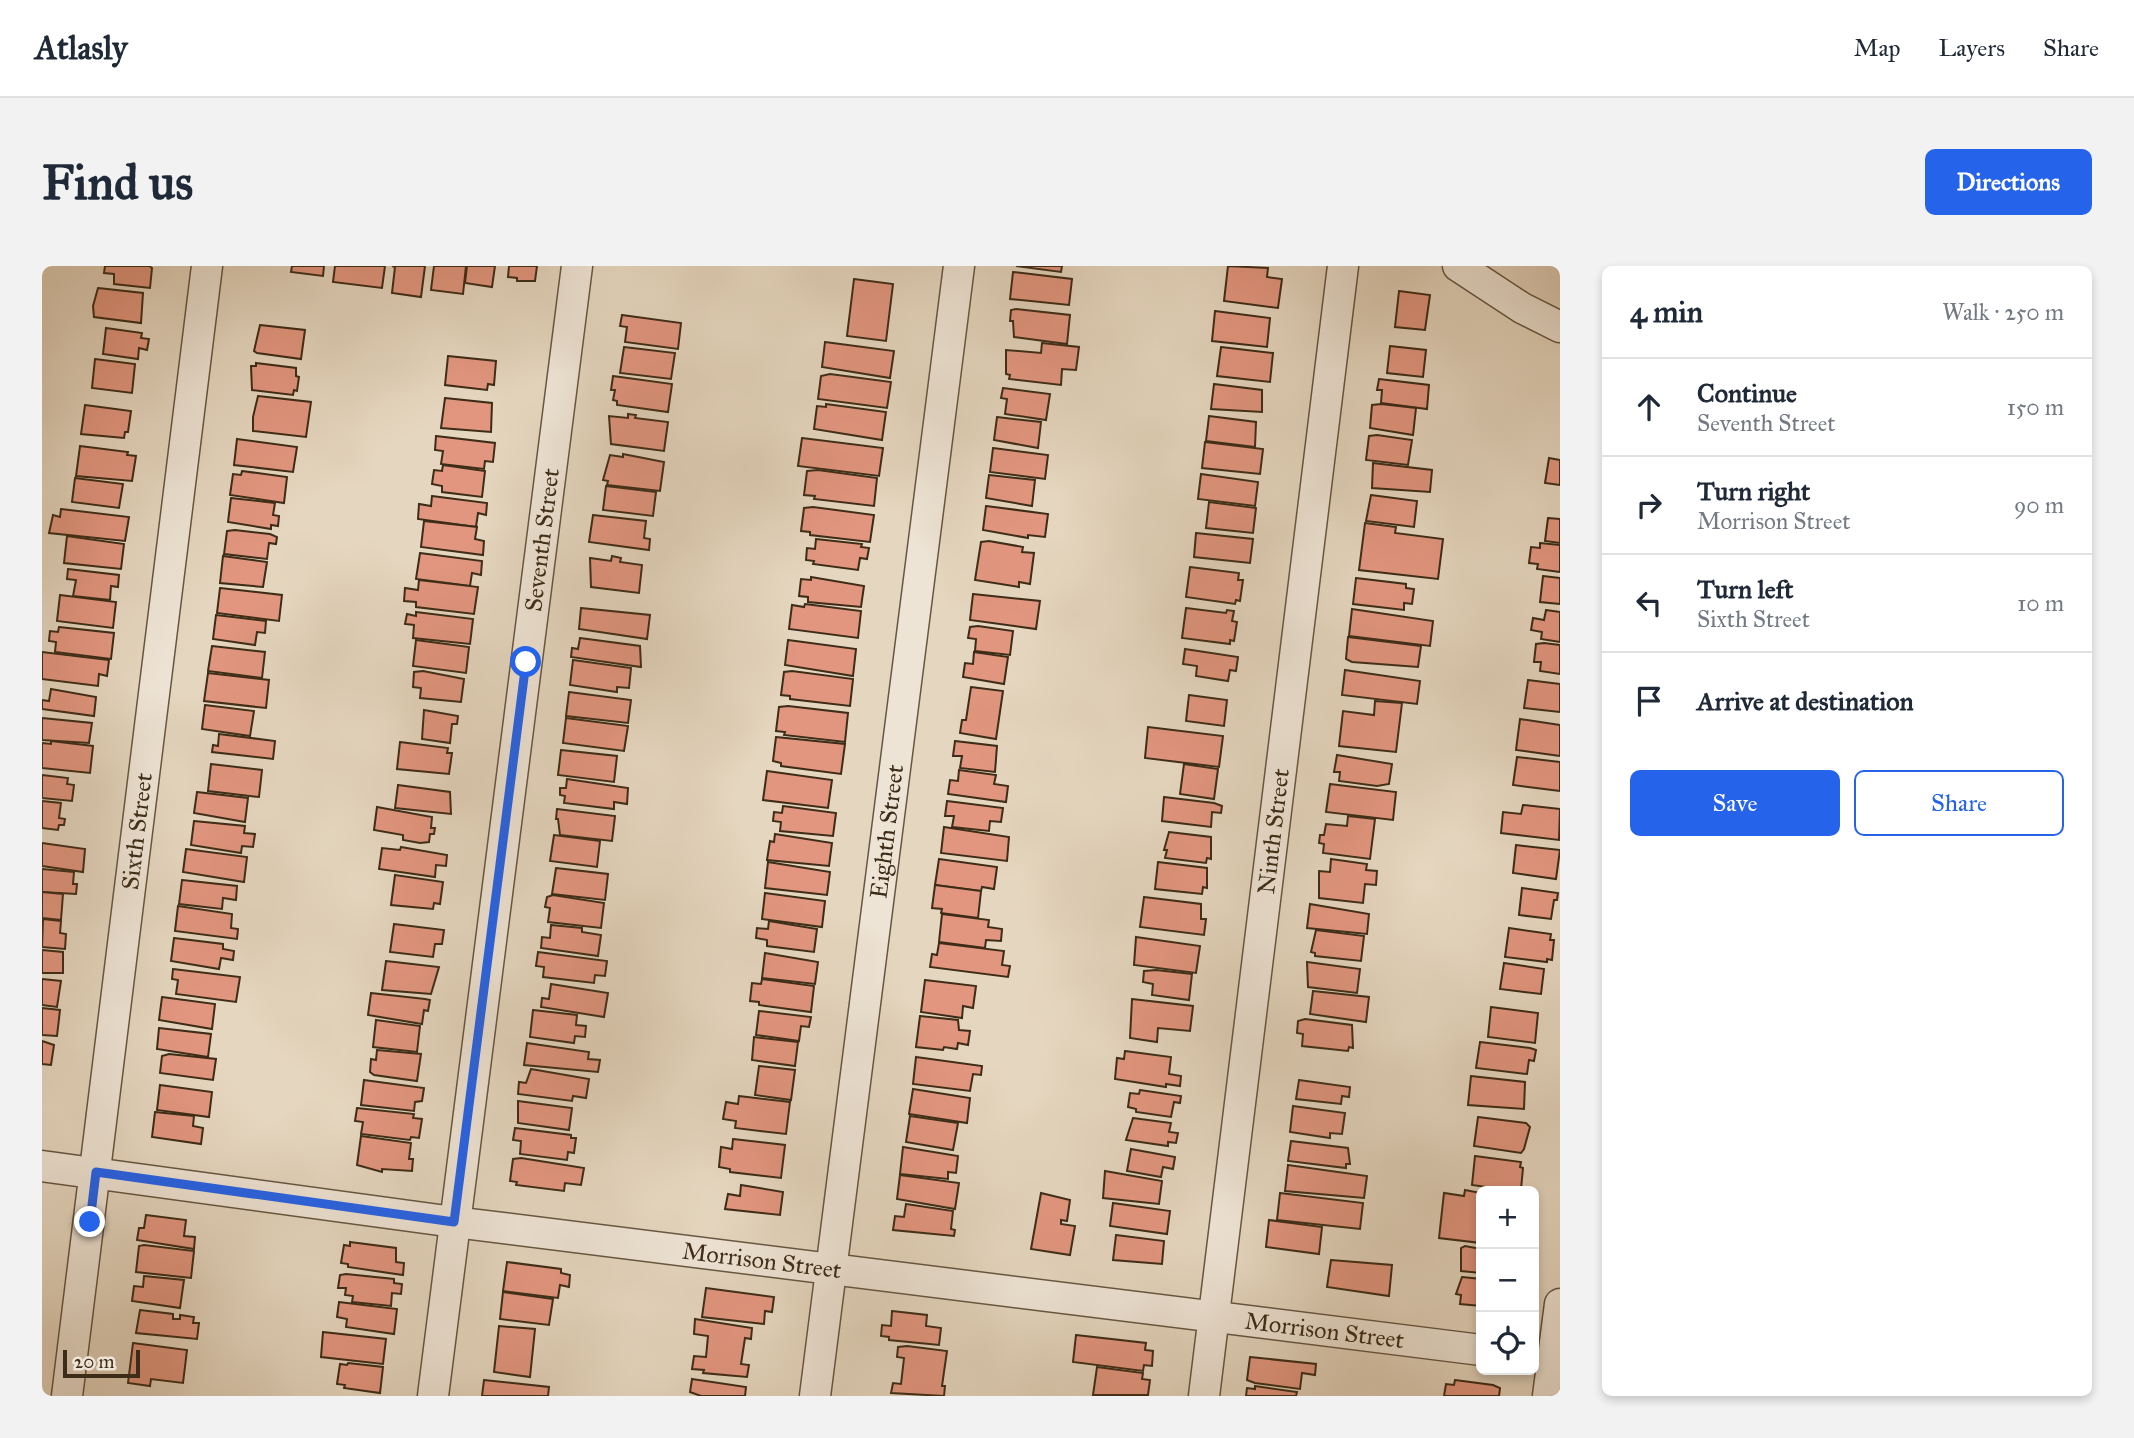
<!DOCTYPE html>
<html lang="en">
<head>
<meta charset="utf-8">
<style>
	:root { --surface:#fff; --page:#f2f2f3; --text:#1f2937; --muted:#747a83; --line:#e0e1e3; --accent:#2563eb }
	body { margin:0; font-family:"IM FELL Great Primer",serif; background:var(--page); color:var(--text) }
	.controls { position:absolute; right:21px; bottom:21px; display:grid; overflow:hidden; border-radius:10px; box-shadow:0 4px 10px #0003 }
	.controls button { width:63px; height:63px; display:grid; place-items:center; padding:0; border:0; border-bottom:2px solid var(--line); background:var(--surface); color:var(--text); font:35px sans-serif }
	.scale { position:absolute; left:21px; bottom:18px; width:77px; box-sizing:border-box; padding-left:7px; border:4px solid #3d2c17; border-top:0; font-size:19px; line-height:24px; white-space:nowrap; color:#3d2c17; -webkit-text-stroke:5px #eee4d5; paint-order:stroke }
	.stop { position:absolute; width:21px; height:21px; margin:-16px; border:5px solid #2563eb; border-radius:50%; background:#fff }
	.stop.end { background:#2563eb; border-color:#fff; box-shadow:0 2px 7px #0008 }
	.list { margin:0; padding:0; list-style:none }
	h2 { display:flex; justify-content:space-between; align-items:center; height:91px; margin:0; padding:0 28px; font-size:30px }
	h2 small { font-size:23px; font-weight:400; color:var(--muted) }
	.list li { display:grid; grid-template-columns:46px 1fr auto; gap:21px; align-items:center; box-sizing:border-box; height:98px; padding:0 28px; border-top:2px solid var(--line) }
	.list b { display:block; font-size:26px; white-space:nowrap }
	.list p { margin:0; font-size:23px; white-space:nowrap; color:var(--muted) }
	.list em { font-size:23px; font-style:normal; color:var(--muted) }
	.actions { display:flex; gap:14px; padding:21px 28px }
	.actions a { flex:1; padding:16px 0; border:2px solid var(--accent); border-radius:10px; text-align:center; font-size:24px; color:var(--accent) }
	.actions .main { background:var(--accent); color:#fff }
	.icon { flex:none; width:38px; height:38px; fill:none; stroke:currentColor; stroke-width:2; stroke-linecap:round; stroke-linejoin:round }
	.map { position:relative; flex:none; width:1518px; height:1130px; overflow:hidden; border-radius:10px }
	header { display:flex; align-items:center; gap:42px; box-sizing:border-box; height:98px; padding:0 35px; background:var(--surface); border-bottom:2px solid var(--line) }
	header strong { font-size:33px }
	nav { display:flex; gap:38px; margin-inline-start:auto; font-size:24px }
	.intro { display:flex; align-items:center; justify-content:space-between; box-sizing:border-box; height:168px; padding:0 42px }
	h1 { margin:0; font-size:49px }
	.button { padding:18px 32px; border-radius:10px; background:var(--accent); color:#fff; font-size:24px; font-weight:700 }
	main { display:flex; gap:42px; padding:0 42px }
	aside { flex:1; background:var(--surface); border-radius:10px; box-shadow:0 4px 10px #0003 }
	.map>svg:first-child { display:block }
	.building { fill:#e2967f; stroke:#3d2c17; stroke-width:2 }
	.lines { fill:none; stroke-linecap:round; stroke-linejoin:round }
	.minor-casing { stroke:#675641; stroke-width:33 }
	.minor { stroke:#eee4d5; stroke-width:30 }
	.route { stroke:#2563eb; stroke-width:9 }
	.labels { text-anchor:middle; dominant-baseline:central; stroke-width:6; stroke-linejoin:round; paint-order:stroke }
	.street-label { font-size:24px; fill:#3d2c17; stroke:#eee4d5 }
</style>
</head>
<body>
<header>
<strong>Atlasly</strong>
<nav><a>Map</a><a>Layers</a><a>Share</a></nav>
</header>
<div class="intro"><h1>Find us</h1><a class="button">Directions</a></div>
<main>
<div class="map">
<svg width="1518" height="1130" viewBox="0 0 1518 1130">
	<rect width="100%" height="100%" fill="#e5d6bf"/>
	<filter id="stains"><feTurbulence type="fractalNoise" baseFrequency=".00286" numOctaves="4"/><feColorMatrix values="0 0 0 0 .2 0 0 0 0 .09 0 0 0 0 .02 0 0 0 .5 -.17"/></filter>
	<radialGradient id="worn" r=".72"><stop offset=".6" stop-color="#630" stop-opacity="0"/><stop offset="1" stop-color="#630" stop-opacity=".3"/></radialGradient>
	<g class="building">
		<path d="M63 0H107L110 2 108 22 72 18V8L62 7Z"/>
		<path d="M250 0H282L281 10 249 6Z"/>
		<path d="M293 0H343L340 22 291 16Z"/>
		<path d="M383 0 379 31 350 27 353 1 350 0Z"/>
		<path d="M392 0H424L421 28 389 24Z"/>
		<path d="M425 0H453L450 21 423 17Z"/>
		<path d="M467 0H495L493 15H475V12L466 11Z"/>
		<path d="M974 0H1020L1019 6Z"/>
		<path d="M1186 0 1226 2 1225 11 1240 13 1236 42 1182 35Z"/>
		<path d="M971 6 1030 13 1027 39 968 33Z"/>
		<path d="M812 13 851 18 844 75 805 70Z"/>
		<path d="M56 22 101 27 99 57 52 51 51 40Z"/>
		<path d="M1357 25 1388 29 1383 64 1353 61Z"/>
		<path d="M974 43 1028 49 1025 78 972 71 971 55H968L969 44Z"/>
		<path d="M1173 45 1228 52 1225 81 1170 75Z"/>
		<path d="M580 49 639 57 636 83 583 76 585 61 578 60Z"/>
		<path d="M218 59 263 64 259 93 215 87 212 85Z"/>
		<path d="M64 62 100 67 99 72 107 73 105 84 97 82 96 93 61 88Z"/>
		<path d="M783 76 852 85 848 112 780 101Z"/>
		<path d="M1000 77 1037 81 1034 104 1020 103 1019 119 967 113 968 109 964 108V84L999 87Z"/>
		<path d="M1348 80 1384 84 1381 111 1345 107Z"/>
		<path d="M582 81 633 87 629 113 578 107Z"/>
		<path d="M1179 81 1231 87 1228 116 1175 110Z"/>
		<path d="M406 90 454 95 452 119 446 118 445 124 403 119Z"/>
		<path d="M53 93 93 98 90 127 50 122Z"/>
		<path d="M214 97 254 102V110L257 111 255 125 252 124 251 129 210 124 209 100H214Z"/>
		<path d="M788 108 849 116 845 142 776 133 779 110Z"/>
		<path d="M571 110 630 118 626 146 575 139V135L571 134 573 124H569Z"/>
		<path d="M1337 113 1387 119 1385 143 1339 137 1340 124H1335Z"/>
		<path d="M1172 118 1220 124V146L1169 143Z"/>
		<path d="M961 122 1008 128 1004 154 963 148 965 133 959 132Z"/>
		<path d="M216 130 269 136 264 171 211 165V151Z"/>
		<path d="M403 132 450 137 449 166 399 162Z"/>
		<path d="M784 138 844 146 840 174 772 163 775 140 784 141Z"/>
		<path d="M1339 138 1374 142 1371 169 1328 162 1330 139Z"/>
		<path d="M43 139 89 145 86 166H83L82 172 39 168Z"/>
		<path d="M586 148 594 149 593 152 626 156 622 185 569 178 567 150 586 152Z"/>
		<path d="M1167 150 1214 156 1213 181 1164 175Z"/>
		<path d="M955 151 999 156 996 182 952 174Z"/>
		<path d="M1335 169 1370 174 1366 199 1324 194 1327 170Z"/>
		<path d="M394 170 453 177 451 196 443 195 442 203 399 198 401 185 393 184Z"/>
		<path d="M760 172 841 182 837 210 756 200Z"/>
		<path d="M195 173 255 181 251 206 192 199Z"/>
		<path d="M1163 176 1221 183 1218 208 1160 202Z"/>
		<path d="M38 180 86 186 85 189 94 190 90 215 34 210Z"/>
		<path d="M951 182 1006 189 1003 213 948 206Z"/>
		<path d="M581 188 622 196 618 225 565 219 566 215 561 214 568 189 581 191Z"/>
		<path d="M1507 192 1518 194V219L1503 217Z"/>
		<path d="M1331 197 1390 204 1388 226 1330 222Z"/>
		<path d="M401 199 443 205 440 231 400 226V220L390 218 392 204 400 205Z"/>
		<path d="M776 204 835 212 832 240 772 233 773 230 762 229 765 205Z"/>
		<path d="M200 205 245 211 242 237 188 229 191 208 199 209Z"/>
		<path d="M1159 208 1216 216 1213 240 1156 233Z"/>
		<path d="M947 209 993 214 990 240 944 232Z"/>
		<path d="M33 212 81 218 77 242 30 236Z"/>
		<path d="M564 220 614 226 611 250 561 244Z"/>
		<path d="M1329 229 1375 235 1372 261 1324 255Z"/>
		<path d="M390 230 445 237 444 249 436 247 434 261 376 253 377 238 389 240Z"/>
		<path d="M189 232 233 237 231 249 237 250 236 260 229 259V263L186 256Z"/>
		<path d="M1167 236 1214 242 1211 267 1164 262Z"/>
		<path d="M944 240 1006 248 1003 271 986 269V272L941 264Z"/>
		<path d="M771 241 832 249 828 276 768 269V266L759 265 762 242Z"/>
		<path d="M19 243 87 251 83 275 7 267 11 249 18 251Z"/>
		<path d="M551 249 604 255 602 272 608 273 607 284 547 276Z"/>
		<path d="M1506 252 1518 253V277L1503 275Z"/>
		<path d="M382 255 435 261 433 273 442 275 441 289 379 281Z"/>
		<path d="M1323 257 1354 261 1353 267 1401 273 1396 313 1317 304Z"/>
		<path d="M193 264 228 268 235 271 234 278 227 277 225 293 182 288 185 265Z"/>
		<path d="M1154 267 1211 273 1208 297 1152 291Z"/>
		<path d="M25 270 82 278 79 303 22 297Z"/>
		<path d="M774 273 820 278 819 281 827 282 825 293 818 292 816 304 771 298 772 295 764 294 765 282 773 283Z"/>
		<path d="M947 275 981 281 980 286 992 287 988 318 977 316V321L933 314 939 276Z"/>
		<path d="M1498 277 1518 279V306L1495 303 1496 298 1487 297 1489 281 1498 282Z"/>
		<path d="M378 287 440 295 439 309 430 307 428 320 374 313Z"/>
		<path d="M181 290 225 296 221 321 178 317Z"/>
		<path d="M570 290 579 292 578 296 600 299 597 327 549 321 548 292 569 295Z"/>
		<path d="M1148 301 1197 307 1196 314H1201L1198 335 1194 334 1193 338 1144 331Z"/>
		<path d="M26 303 77 309 76 321 69 320 68 334 31 330 34 314 25 313Z"/>
		<path d="M1501 310 1518 312V338L1498 336Z"/>
		<path d="M769 311 822 320 819 341 766 336V331L757 330 759 313 769 314Z"/>
		<path d="M1314 312 1364 318V322L1372 323 1370 338 1362 337V344L1311 338Z"/>
		<path d="M377 314 436 321 432 348 374 341V336L362 335 363 322 376 324Z"/>
		<path d="M178 322 240 329 237 355 175 347Z"/>
		<path d="M931 328 998 335 994 363 928 354Z"/>
		<path d="M18 329 74 336 71 362 15 355Z"/>
		<path d="M763 338 819 345 816 372 747 363 750 339 762 341Z"/>
		<path d="M539 342 608 349 605 373 537 363Z"/>
		<path d="M1144 342 1184 347 1185 344 1192 345 1190 355 1195 356 1192 375 1188 374V378L1140 372Z"/>
		<path d="M1310 343 1391 355 1388 380 1307 370Z"/>
		<path d="M1504 344 1518 346V376L1499 373 1500 366 1489 364 1491 352 1502 354Z"/>
		<path d="M374 346 431 353 428 378 371 372 372 359 363 358 365 348 374 350Z"/>
		<path d="M174 349 224 355 223 367 215 366 213 379 171 373Z"/>
		<path d="M936 360 971 365 968 389 933 385 934 373 926 372 928 361Z"/>
		<path d="M17 361 72 367 69 393 13 386 14 376 7 375 8 365 16 366Z"/>
		<path d="M1306 371 1379 380 1376 401 1310 396 1304 393Z"/>
		<path d="M538 372 598 380 599 401 529 391 530 382 536 383Z"/>
		<path d="M374 374 427 381 424 407 371 400Z"/>
		<path d="M746 374 814 383 811 410 743 399Z"/>
		<path d="M1502 377 1518 379V408L1498 405 1499 396H1492L1494 378Z"/>
		<path d="M170 380 223 386 220 412 166 405Z"/>
		<path d="M1143 383 1196 391 1194 405 1188 404 1186 415 1154 410 1155 400 1141 398Z"/>
		<path d="M0 386 67 394 65 410 57 408 56 420 0 413Z"/>
		<path d="M932 386 966 391 962 418 921 411 923 397 931 398Z"/>
		<path d="M531 394 589 402 587 422 575 421V426L528 419Z"/>
		<path d="M1303 404 1378 415 1375 438 1300 429Z"/>
		<path d="M381 405 422 413 419 436 378 432 379 422 371 421 372 406Z"/>
		<path d="M750 405 811 413 808 440 748 433V430L739 429 742 406Z"/>
		<path d="M166 407 227 414 224 442 162 435Z"/>
		<path d="M1486 414 1518 418V446L1482 442Z"/>
		<path d="M929 421 961 425 954 473 918 467 920 454H924Z"/>
		<path d="M9 423 54 431 52 450 0 443V434L7 435Z"/>
		<path d="M527 426 589 434 586 457 524 450Z"/>
		<path d="M1147 429 1185 434 1182 460 1144 455Z"/>
		<path d="M1333 435 1360 437 1354 486 1297 480 1301 445 1332 449Z"/>
		<path d="M163 439 212 445 208 470 160 463Z"/>
		<path d="M746 440 806 447 803 476 742 469 743 466 734 465 737 441Z"/>
		<path d="M382 444 416 450 415 458H410L408 477 380 473Z"/>
		<path d="M0 452 50 457 47 477 0 474Z"/>
		<path d="M524 452 586 460 582 485 521 477Z"/>
		<path d="M1478 453 1518 459V490L1474 484Z"/>
		<path d="M1106 461 1181 470 1177 501 1103 492Z"/>
		<path d="M177 468 233 475 231 493 170 486 171 479 176 480Z"/>
		<path d="M734 471 803 478 799 508 739 500V497L731 495Z"/>
		<path d="M9 475 51 480 48 507 0 502V477L9 478Z"/>
		<path d="M913 475 955 480 953 506 918 502 920 490H911Z"/>
		<path d="M358 476 406 482 405 487H410L407 508 355 503Z"/>
		<path d="M519 484 575 490 572 516 516 509Z"/>
		<path d="M1295 489 1350 498 1347 518 1335 520 1297 515 1298 506H1292Z"/>
		<path d="M1475 491 1518 496V525L1471 519Z"/>
		<path d="M169 498 220 504 217 531 166 525Z"/>
		<path d="M1142 498 1176 503 1172 533 1138 528Z"/>
		<path d="M917 504 954 509 952 518 966 520 964 536 906 528 908 514 916 515Z"/>
		<path d="M725 505 790 514 786 542 721 534Z"/>
		<path d="M0 509 26 512 25 518 32 519 30 535 0 532Z"/>
		<path d="M525 513 586 522 585 538 572 536V543L522 537 523 530 518 529V522H524Z"/>
		<path d="M1288 518 1354 526 1351 554 1284 546Z"/>
		<path d="M356 519 408 526 409 548 353 542Z"/>
		<path d="M155 526 206 532 203 556 152 547Z"/>
		<path d="M1122 531 1172 537 1180 540 1179 547 1170 546 1169 561 1120 555Z"/>
		<path d="M0 535 19 537 17 552 23 553 22 559H17L16 564 0 562Z"/>
		<path d="M905 535 961 542 959 556 948 555 947 565 910 561 912 550H903Z"/>
		<path d="M1481 539 1518 543 1517 574 1459 567 1461 546 1479 548Z"/>
		<path d="M741 540 794 547 791 570 738 565 739 556 731 555 732 546 740 547Z"/>
		<path d="M335 541 390 551 389 562H393L392 568H388L387 576 378 577 361 574V569L332 564Z"/>
		<path d="M515 543 573 550 570 575 518 569 516 553H514Z"/>
		<path d="M1306 550 1333 553 1328 593 1281 587 1282 578 1277 577 1278 569H1282L1284 558 1305 560Z"/>
		<path d="M152 555 203 560 202 567 213 568 211 581 200 580 199 587 149 579Z"/>
		<path d="M902 561 967 571 965 595 899 587Z"/>
		<path d="M1127 566 1169 571V593L1165 592 1164 597 1123 592 1125 584H1122Z"/>
		<path d="M733 568 790 577 787 600 725 594 728 575 732 576Z"/>
		<path d="M512 569 558 575 555 601 508 595Z"/>
		<path d="M0 577 43 583 41 606 0 600Z"/>
		<path d="M1474 579 1518 584 1514 613 1471 607Z"/>
		<path d="M359 581 405 589 404 600 394 599 393 611 337 603 340 582 358 584Z"/>
		<path d="M144 583 205 591 202 616 141 606Z"/>
		<path d="M897 593 955 601 952 623 940 621 939 625 893 619Z"/>
		<path d="M1289 593 1325 598 1324 604 1335 605 1334 619 1323 618 1321 637 1277 632V605L1288 606Z"/>
		<path d="M726 596 788 606 785 629 723 622Z"/>
		<path d="M1116 596 1165 602V622L1161 621 1160 628 1113 623Z"/>
		<path d="M514 602 566 608 563 634 510 628Z"/>
		<path d="M0 603 32 606 31 618H35L34 628 0 626Z"/>
		<path d="M353 609 401 616 398 638 392 637 391 643 349 639Z"/>
		<path d="M140 614 195 620 194 634 181 632 180 643 137 638Z"/>
		<path d="M893 619 939 625 936 652 899 647 900 643 890 642Z"/>
		<path d="M1480 622 1516 627 1515 634H1512L1509 653 1477 649Z"/>
		<path d="M0 626 21 628 19 654 0 652Z"/>
		<path d="M723 627 783 635 780 661 720 653Z"/>
		<path d="M511 629 562 637 559 662 506 656 508 642 503 641 505 631Z"/>
		<path d="M1102 631 1159 638V653H1164L1162 669 1098 661Z"/>
		<path d="M1268 638 1327 648 1325 668 1265 662Z"/>
		<path d="M136 640 190 648 189 662 196 663 195 673 133 665Z"/>
		<path d="M900 648 947 654 946 661 960 663 959 675 944 674 943 682 897 676Z"/>
		<path d="M1 653 19 655 18 667 24 668 23 683 0 681Z"/>
		<path d="M727 655 775 663 772 686 725 680V674L714 672 715 662 726 663Z"/>
		<path d="M352 658 402 664 400 678H393L391 691 348 686Z"/>
		<path d="M509 659 540 662V666L559 669 556 690 499 682 500 671 508 672Z"/>
		<path d="M1467 662 1509 668 1508 674H1512L1510 694 1505 693V696L1463 691Z"/>
		<path d="M1274 664 1322 670 1319 695 1273 690V687L1269 686Z"/>
		<path d="M1094 671 1158 680 1154 707 1092 699Z"/>
		<path d="M132 672 181 678V683L192 685 191 694 179 692 177 703 129 695Z"/>
		<path d="M897 677 962 685 960 699 968 700 966 711 888 701 890 688 895 689Z"/>
		<path d="M0 684 21 686V707H0Z"/>
		<path d="M496 686 565 695 563 710 553 709 552 717 501 711 502 701 494 700Z"/>
		<path d="M723 687 776 696 773 718 720 712Z"/>
		<path d="M344 695 397 701 389 728 340 724Z"/>
		<path d="M1265 696 1318 703 1315 727 1266 721Z"/>
		<path d="M1462 697 1502 703 1499 728 1458 723Z"/>
		<path d="M131 703 198 711 194 736 134 728 136 714 130 713Z"/>
		<path d="M1114 704 1150 708 1147 734 1110 729 1111 718 1101 716 1102 705Z"/>
		<path d="M0 713 19 715 15 741 0 739Z"/>
		<path d="M720 713 772 720 769 746 717 739V736L708 735 710 717 719 718Z"/>
		<path d="M883 714 934 720 931 742 921 740 920 752 879 746Z"/>
		<path d="M509 718 566 727 562 751 499 741 500 732 507 733Z"/>
		<path d="M1271 725 1327 731 1324 756 1268 748Z"/>
		<path d="M329 727 383 733 388 734 386 745 382 744 380 758 326 749Z"/>
		<path d="M120 731 173 738 170 763 117 754Z"/>
		<path d="M1090 733 1151 740 1148 765 1116 762 1115 776 1088 772Z"/>
		<path d="M1449 741 1496 747 1493 777 1446 771Z"/>
		<path d="M0 742 18 744 15 770 0 769Z"/>
		<path d="M491 744 535 749 534 759 544 760 543 771 533 770 532 777 488 771Z"/>
		<path d="M717 745 769 751 767 761 759 760 757 775 714 769Z"/>
		<path d="M878 750 916 754 917 764 928 765 926 779 916 777 915 783 902 781 901 784 874 781Z"/>
		<path d="M1263 753 1310 759 1311 782 1307 781 1306 785 1260 780 1261 768 1255 767 1256 755Z"/>
		<path d="M334 754 378 760 375 786 331 781Z"/>
		<path d="M117 762 169 768 166 791 115 783Z"/>
		<path d="M712 771 756 776 753 800 710 794Z"/>
		<path d="M0 775 12 779 9 799 0 798Z"/>
		<path d="M1438 776 1488 782 1494 784 1492 795 1487 794 1485 808 1434 802Z"/>
		<path d="M485 777 547 786 546 793 558 794 556 806 482 799Z"/>
		<path d="M335 784 379 788 375 815 332 809 328 806 329 793 334 794Z"/>
		<path d="M1083 785 1129 791 1127 808 1139 810 1138 820 1124 818V821L1073 813 1075 792 1082 793Z"/>
		<path d="M127 788 174 793 171 814 118 807 120 790Z"/>
		<path d="M874 791 940 800 939 809 931 808 928 825 871 818Z"/>
		<path d="M717 800 753 804 749 834 713 829Z"/>
		<path d="M489 803 547 813 544 832 531 830 530 835 476 828 477 816 484 817Z"/>
		<path d="M1429 810 1483 816 1482 843 1426 839Z"/>
		<path d="M322 814 382 822 380 835 373 836 372 845 319 839Z"/>
		<path d="M1257 814 1308 821 1307 831 1300 830 1299 838 1254 833Z"/>
		<path d="M118 819 170 826 167 851 115 844Z"/>
		<path d="M871 823 928 832 925 857 867 848Z"/>
		<path d="M1098 824 1139 830 1138 837 1132 836 1129 851 1094 846V843L1086 841 1088 827 1097 828Z"/>
		<path d="M697 830 748 836 744 868 693 862 694 855 681 853 684 836 696 838Z"/>
		<path d="M476 835 530 842 527 864 476 857Z"/>
		<path d="M1251 840 1303 847 1300 868 1288 867V872L1248 866Z"/>
		<path d="M315 842 372 848 371 852 380 853 377 872 369 871 368 874 319 868 321 856 313 855Z"/>
		<path d="M113 846 152 850 151 860 161 862 159 878 110 871Z"/>
		<path d="M868 850 916 857 911 884 864 876Z"/>
		<path d="M1436 851 1484 857 1488 861 1482 883 1479 887 1432 880Z"/>
		<path d="M1091 852 1129 857 1127 866 1136 867 1134 877 1126 876V880L1084 874Z"/>
		<path d="M473 862 529 869V872H534L532 887 526 886 525 894 478 888 479 875 471 874Z"/>
		<path d="M319 870 369 877 367 893H371L370 905 340 903V906L315 899Z"/>
		<path d="M691 873 743 879 739 912 688 906V903L677 901 679 881 690 883Z"/>
		<path d="M1249 875 1306 882 1308 898H1304V902L1246 895Z"/>
		<path d="M861 881 916 890 914 907 906 906V913L858 908Z"/>
		<path d="M1089 883 1133 891 1131 903 1121 901 1119 911 1085 905Z"/>
		<path d="M1433 890 1479 896 1478 901 1481 902 1479 923 1472 925 1430 919Z"/>
		<path d="M479 892 542 902 539 919 523 917 522 925 474 919 475 916 468 915 471 893Z"/>
		<path d="M1246 899 1325 910 1322 932 1243 925Z"/>
		<path d="M1063 905 1120 915 1117 938 1061 932Z"/>
		<path d="M858 909 917 917 913 943 855 933Z"/>
		<path d="M699 919 741 926 738 949 683 943 686 928 698 930Z"/>
		<path d="M1423 924 1439 927V977L1397 972 1402 927 1422 930Z"/>
		<path d="M999 927 1028 934 1025 955 1019 954V958L1033 960 1028 989 989 983Z"/>
		<path d="M1238 927 1321 937 1318 963 1235 954Z"/>
		<path d="M1071 937 1128 945 1125 968 1068 960Z"/>
		<path d="M864 938 911 945 909 963 913 964 912 970 851 964 853 950 862 951Z"/>
		<path d="M104 949 144 954 142 970 153 971 152 983 95 974 97 962H102Z"/>
		<path d="M1227 954 1280 961 1277 988 1224 981Z"/>
		<path d="M1074 969 1122 975 1120 998 1071 994Z"/>
		<path d="M308 976 354 982V996L362 997 361 1009 306 1001V998L299 997 302 979 308 980Z"/>
		<path d="M102 979 152 985 149 1012 94 1006 97 980Z"/>
		<path d="M1423 980 1439 983V1007L1419 1005V982Z"/>
		<path d="M1289 994 1350 999 1347 1030 1285 1021Z"/>
		<path d="M465 996 519 1003V1007L528 1009 527 1021 518 1019 516 1032 461 1025Z"/>
		<path d="M304 1008 352 1013V1017L360 1018 359 1028 350 1027 349 1040 310 1036 311 1030 303 1029 304 1022H296L298 1009Z"/>
		<path d="M102 1010 142 1014 138 1042 90 1035 92 1020 101 1021Z"/>
		<path d="M1420 1011 1439 1013V1040L1418 1038 1419 1029 1414 1028Z"/>
		<path d="M664 1022 732 1031 730 1046 723 1045 722 1058 660 1051Z"/>
		<path d="M461 1026 511 1033 507 1059 458 1053Z"/>
		<path d="M297 1036 355 1043 352 1068 304 1061 305 1053 295 1051Z"/>
		<path d="M98 1044 131 1048V1053H138V1049L152 1051 151 1057H157L155 1073 94 1067Z"/>
		<path d="M850 1045 885 1049 884 1060 899 1062 897 1079 847 1074V1071L839 1070 840 1059 849 1060Z"/>
		<path d="M653 1053 710 1062 709 1073 703 1072 699 1098 707 1099 705 1111 661 1107 662 1104 650 1103 652 1090 664 1091 666 1070 652 1068Z"/>
		<path d="M457 1060 493 1063 488 1111 452 1106Z"/>
		<path d="M281 1066 344 1073 341 1098 279 1091Z"/>
		<path d="M1034 1069 1104 1077 1103 1084 1111 1085 1110 1100 1102 1099 1101 1105 1031 1096Z"/>
		<path d="M91 1077 145 1084 141 1117 109 1113 108 1120 86 1117Z"/>
		<path d="M865 1080 905 1085 900 1120H903L902 1130 849 1127 851 1117 859 1118 862 1092 855 1091 856 1081Z"/>
		<path d="M1208 1091 1274 1098 1273 1109 1260 1107 1258 1123 1213 1117 1205 1114Z"/>
		<path d="M306 1097 341 1101 338 1127 302 1122 303 1119 295 1118 298 1098 305 1099Z"/>
		<path d="M1055 1101 1101 1107 1100 1113 1108 1114 1106 1129H1051Z"/>
		<path d="M650 1113 704 1121 703 1130H659L648 1126Z"/>
		<path d="M442 1114 507 1121 506 1130H440Z"/>
		<path d="M1413 1114 1451 1119 1458 1122 1457 1130H1402L1404 1118 1412 1119Z"/>
		<path d="M1213 1120 1255 1126 1254 1130H1204L1205 1122 1213 1123Z"/>
	</g>
	<g class="lines">
		<g class="minor-casing">
			<g id="minor">
				<path d="M1416 0 1480 42 1518 61"/>
				<path id="s1" d="M0 900 412 956 1439 1084"/>
				<path id="s2" d="M25 1130 165 0"/>
				<path id="s3" d="M391 1130 535 0"/>
				<path id="s4" d="M773 1130 917 0"/>
				<path id="s5" d="M1162 1130 1301 0"/>
				<path d="M1506 1130 1518 1038"/>
			</g>
		</g>
		<use href="#minor" class="minor"/>
	</g>
	<g class="lines">
		<path class="route" d="M48 956 54 906 412 956 484 396"/>
	</g>
	<g class="labels">
		<g class="street-label">
			<text stroke="none"><textPath href="#s3" startOffset="863">Seventh Street</textPath></text>
			<text stroke="none"><textPath href="#s2" startOffset="569">Sixth Street</textPath></text>
			<text stroke="none"><textPath href="#s4" startOffset="569">Eighth Street</textPath></text>
			<text stroke="none"><textPath href="#s5" startOffset="569">Ninth Street</textPath></text>
			<text stroke="none"><textPath href="#s1" startOffset="726">Morrison Street</textPath></text>
			<text stroke="none"><textPath href="#s1" startOffset="1293">Morrison Street</textPath></text>
		</g>
	</g>
	<rect width="100%" height="100%" filter="url(#stains)"/>
	<rect width="100%" height="100%" fill="url(#worn)"/>
</svg>
<div class="controls">
<button>+</button>
<button>−</button>
<button><svg class="icon" aria-label="locate" viewBox="0 0 24 24"><circle cx="12" cy="12" r="6"/><path d="M12 2v4M12 18v4M2 12h4M18 12h4"/></svg></button>
</div>
<div class="scale">20 m</div>
<div class="stop" style="left:484px;top:396px"></div>
<div class="stop end" style="left:48px;top:956px"></div>
</div>
<aside>
<h2>4 min<small>Walk · 250 m</small></h2>
<ul class="list">
<li><svg class="icon" aria-label="ahead" viewBox="0 0 24 24"><path d="M12 20V5M6 11l6-6 6 6"/></svg><div><b>Continue</b><p>Seventh Street</p></div><em>150 m</em></li>
<li><svg class="icon" aria-label="right" viewBox="0 0 24 24"><path d="M7 20v-9h11M14 6l5 5-5 5"/></svg><div><b>Turn right</b><p>Morrison Street</p></div><em>90 m</em></li>
<li><svg class="icon" aria-label="left" viewBox="0 0 24 24"><path d="M17 20v-9H6M10 6l-5 5 5 5"/></svg><div><b>Turn left</b><p>Sixth Street</p></div><em>10 m</em></li>
<li><svg class="icon" aria-label="arrive" viewBox="0 0 24 24"><path d="M6 21V4h12l-3 4 3 4H6"/></svg><div><b>Arrive at destination</b></div></li>
</ul>
<div class="actions"><a class="main">Save</a><a>Share</a></div>
</aside>
</main>
</body>
</html>
